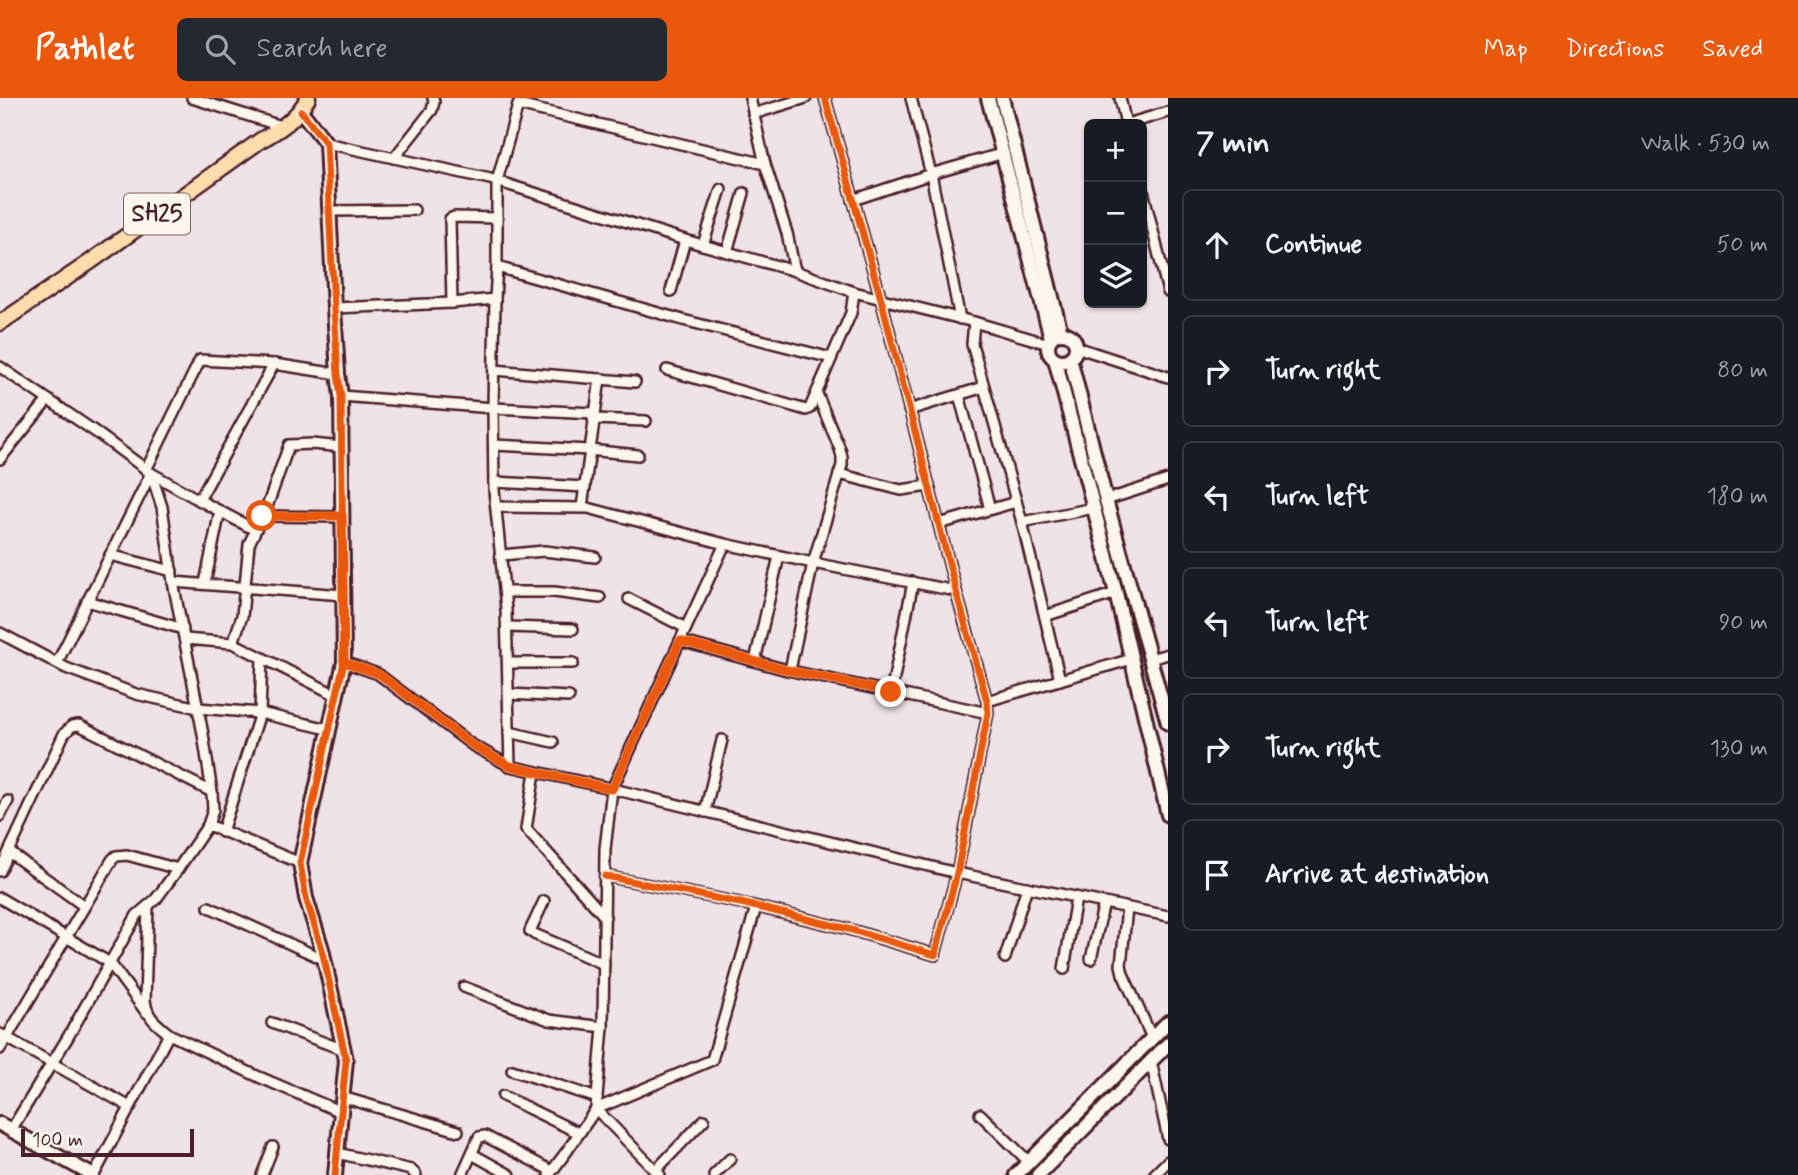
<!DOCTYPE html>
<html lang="en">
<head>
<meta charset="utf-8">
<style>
	:root { --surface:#171b24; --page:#242831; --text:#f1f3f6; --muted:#9ea1a6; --line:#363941; --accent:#ea580c }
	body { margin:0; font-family:Mynerve,sans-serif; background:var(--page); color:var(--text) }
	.controls { position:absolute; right:21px; top:21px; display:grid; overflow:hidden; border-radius:10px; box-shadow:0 2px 5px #0004 }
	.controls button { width:63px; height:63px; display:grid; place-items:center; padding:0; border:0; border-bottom:2px solid var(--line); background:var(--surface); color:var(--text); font:35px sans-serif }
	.scale { position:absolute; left:21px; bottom:18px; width:173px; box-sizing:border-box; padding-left:7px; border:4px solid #4a1f2b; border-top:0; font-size:19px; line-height:24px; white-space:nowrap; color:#4a1f2b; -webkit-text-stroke:5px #fbf7ec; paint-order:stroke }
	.stop { position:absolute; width:21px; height:21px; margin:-16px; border:5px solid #ea580c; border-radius:50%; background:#fff }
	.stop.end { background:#ea580c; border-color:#fff; box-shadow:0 2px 7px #0008 }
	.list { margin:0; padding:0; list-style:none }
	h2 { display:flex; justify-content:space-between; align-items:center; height:91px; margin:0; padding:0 28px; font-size:30px }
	h2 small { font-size:23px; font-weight:400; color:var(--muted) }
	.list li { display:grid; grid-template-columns:46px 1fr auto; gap:21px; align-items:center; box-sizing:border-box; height:112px; margin:0 14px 14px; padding:0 14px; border:2px solid var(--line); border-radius:10px }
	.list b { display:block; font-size:26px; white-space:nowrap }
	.list em { font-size:23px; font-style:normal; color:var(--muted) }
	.icon { flex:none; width:38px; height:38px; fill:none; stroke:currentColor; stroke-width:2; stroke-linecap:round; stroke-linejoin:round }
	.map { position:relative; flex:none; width:1168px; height:1077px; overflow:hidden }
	header { display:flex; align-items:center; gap:42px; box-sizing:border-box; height:98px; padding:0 35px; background:var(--accent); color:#fff }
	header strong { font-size:33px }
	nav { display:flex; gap:38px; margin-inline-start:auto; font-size:24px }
	.search { width:490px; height:63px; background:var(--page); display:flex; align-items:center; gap:18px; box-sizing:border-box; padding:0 24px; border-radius:10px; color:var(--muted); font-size:26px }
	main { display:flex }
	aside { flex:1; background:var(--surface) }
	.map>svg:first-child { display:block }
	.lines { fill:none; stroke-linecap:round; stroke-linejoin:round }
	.minor-casing { stroke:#4a1f2b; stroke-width:14 }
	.tertiary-casing { stroke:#4a1f2b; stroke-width:18 }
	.primary-casing { stroke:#4a1f2b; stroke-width:19 }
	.minor { stroke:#fbf7ec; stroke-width:9 }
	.tertiary { stroke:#fbf7ec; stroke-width:12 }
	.primary { stroke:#fcdcac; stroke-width:14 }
	.cycleway-casing { stroke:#fbf7ec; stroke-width:11 }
	.cycleway { stroke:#e8590c; stroke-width:7 }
	.route { stroke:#ea580c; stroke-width:9 }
	.labels { text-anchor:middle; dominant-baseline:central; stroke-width:6; stroke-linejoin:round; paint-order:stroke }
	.shield { fill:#fbf7ec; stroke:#7f6065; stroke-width:2 }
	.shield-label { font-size:24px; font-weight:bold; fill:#4a1f2b }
</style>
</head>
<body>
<header>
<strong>Pathlet</strong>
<div class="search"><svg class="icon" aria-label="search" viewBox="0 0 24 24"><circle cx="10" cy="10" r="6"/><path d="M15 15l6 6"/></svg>Search here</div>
<nav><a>Map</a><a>Directions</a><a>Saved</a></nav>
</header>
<main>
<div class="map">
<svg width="1168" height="1077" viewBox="0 0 1168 1077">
	<rect width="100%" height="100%" fill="#efe3e8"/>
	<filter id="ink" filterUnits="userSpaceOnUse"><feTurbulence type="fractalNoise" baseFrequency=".0143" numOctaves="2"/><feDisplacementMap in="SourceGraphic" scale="14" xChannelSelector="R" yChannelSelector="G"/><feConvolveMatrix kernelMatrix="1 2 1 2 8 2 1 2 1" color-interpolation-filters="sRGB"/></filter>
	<g filter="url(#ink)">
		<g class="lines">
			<g class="minor-casing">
				<g id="minor">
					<path d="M192 0 284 29"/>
					<path d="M750 0 765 66"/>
					<path d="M911 0 931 76 960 221"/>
					<path d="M1120 0 1126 26"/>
					<path d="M753 16 806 0"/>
					<path d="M1127 26 1168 14"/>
					<path d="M326 45 490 81 685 142 795 173 854 194 974 224 1049 246"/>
					<path d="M394 60 432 12 434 4 433 0"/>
					<path d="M1142 89 1168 194"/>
					<path d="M853 102 931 76 1004 55"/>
					<path d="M330 113 414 112"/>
					<path d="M703 147 721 91"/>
					<path d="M727 154 744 95"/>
					<path d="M497 169 683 222 831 260"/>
					<path d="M671 193 685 142"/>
					<path d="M452 205 450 121 454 119 497 120"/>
					<path d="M334 210 452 205 495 201"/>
					<path d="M974 224 972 246 1022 424 1060 582"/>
					<path d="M1076 249 1168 279"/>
					<path d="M0 269 97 335 151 375 162 409 173 484 203 636 212 694 213 712 208 727 178 771 156 801 137 817 68 939 11 1032"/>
					<path d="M494 272 635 284"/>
					<path d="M667 272 806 312 810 310 851 215 854 194"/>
					<path d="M959 297 990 411"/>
					<path d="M341 298 493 310 594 315"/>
					<path d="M909 312 984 289"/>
					<path d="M593 321 646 323"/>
					<path d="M494 347 589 352 638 357"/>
					<path d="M0 361 48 302"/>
					<path d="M146 372 200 262 274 266"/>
					<path d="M839 376 901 392 929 388"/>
					<path d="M494 384 585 389"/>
					<path d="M199 402 255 432"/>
					<path d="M1106 402 1168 382"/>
					<path d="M497 409 588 410 725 446 813 465 956 493"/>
					<path d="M582 409 600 281"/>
					<path d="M263 418 342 419"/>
					<path d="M1022 424 1094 410"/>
					<path d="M939 426 1016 404"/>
					<path d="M110 457 172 473"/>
					<path d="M502 457 544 453 595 459"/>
					<path d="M173 484 343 497"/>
					<path d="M205 485 220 413"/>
					<path d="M505 494H554L600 500"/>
					<path d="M629 501 686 530"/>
					<path d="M87 503 183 531"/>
					<path d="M1045 518 1116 495"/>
					<path d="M507 529 573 531"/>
					<path d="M0 535 66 570 136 596 198 610 260 615 328 631"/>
					<path d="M185 541 233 545"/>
					<path d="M680 543 725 446"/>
					<path d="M1150 561 1168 556"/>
					<path d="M755 563 779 458"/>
					<path d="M344 564 378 576 472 647 510 668 605 689 957 775 1168 818"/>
					<path d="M57 565 151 375 199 402 274 266 338 276"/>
					<path d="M508 565H573"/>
					<path d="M790 572 813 465 842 367V359L840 351 817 296"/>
					<path d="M891 595 913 484"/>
					<path d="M508 596 569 599"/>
					<path d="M336 597 233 545 242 518 249 446 268 406 289 347 312 346 342 349"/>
					<path d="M987 603 1132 561"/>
					<path d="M509 634 553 644"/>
					<path d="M510 668 506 511 494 392 493 310 495 201 497 169V83L518 7 765 66 787 135 795 173"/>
					<path d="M535 674 526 731 605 819"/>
					<path d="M705 714 722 642"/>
					<path d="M0 718 8 703"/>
					<path d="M208 727 300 765"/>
					<path d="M222 734 260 615 262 560"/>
					<path d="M9 754 84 808"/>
					<path d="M0 773 64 636 72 628 79 627 212 694"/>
					<path d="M605 778 745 806 848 831 935 857 957 775 988 615 987 603 956 493 881 201 825 0"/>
					<path d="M0 800 110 865 146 914"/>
					<path d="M544 803 530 833 534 836 604 866"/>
					<path d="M148 808 145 902C147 920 156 925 169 936"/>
					<path d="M209 809 325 862"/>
					<path d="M1127 810 1121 867 1123 876 1152 940"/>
					<path d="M1005 860 1027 789"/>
					<path d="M1091 861 1104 805"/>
					<path d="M1064 871 1076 800"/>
					<path d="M464 889 549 922 603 929"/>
					<path d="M272 925 344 952"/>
					<path d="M0 936 130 1009"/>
					<path d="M0 951 112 762 116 758 127 757 178 771"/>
					<path d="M1151 963 1168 1041"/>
					<path d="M512 972 597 1000"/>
					<path d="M503 998 579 1035"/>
					<path d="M342 999 458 1033"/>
					<path d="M980 1016 1029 1064"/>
					<path d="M337 1055 411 1072 416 1077"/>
					<path d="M472 1056 510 1077"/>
					<path d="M656 1072 704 1022"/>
					<path d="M94 1077 169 936 259 979 341 1014"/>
					<path d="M262 1077 273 1049"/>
					<path d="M462 1077 479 1039 485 1038 552 1073"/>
					<path d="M549 1077 567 1053 596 1011 603 929 605 751 612 691 680 543 787 572 988 615"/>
					<path d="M660 1077 596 1011 712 962 756 809"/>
					<path d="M714 1077 730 1061"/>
					<path d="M1154 1077 1168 1063"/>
				</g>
			</g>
			<g class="tertiary-casing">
				<g id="tertiary">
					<path d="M988 0 1051 240"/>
					<path d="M1002 0 1061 235"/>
					<path d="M301 13 326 45 334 210 338 276 341 298 344 564 300 765 306 800 322 851 346 962 335 1077"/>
					<circle cx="1062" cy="249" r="14"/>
					<path d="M1070 260 1106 402 1168 625"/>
					<path d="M1055 261 1116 495 1168 717"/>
					<path d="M0 1026 92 1077"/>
					<path d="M1016 1077 1168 924"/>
					<path d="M1038 1077 1168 946"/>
				</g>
			</g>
			<g class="primary-casing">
				<path id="primary" d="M0 225 90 164 261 42C281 31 297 20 308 0"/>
			</g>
			<use href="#minor" class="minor"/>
			<use href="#tertiary" class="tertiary"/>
			<use href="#primary" class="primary"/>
			<g class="cycleway-casing">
				<g id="cycleway">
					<path d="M301 13 326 45 334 210 338 276 341 298 344 564 300 765 306 800 322 851 346 962 335 1077"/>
					<path d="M605 778 745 806 848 831 935 857 957 775 988 615 987 603 956 493 881 201 825 0"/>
				</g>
			</g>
			<use href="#cycleway" class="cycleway"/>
		</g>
	</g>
	<g class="lines" filter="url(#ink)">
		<path class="route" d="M262 418H342L344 564 379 576 472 647 510 668 612 691 680 543 787 572 891 594"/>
	</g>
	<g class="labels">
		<rect class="shield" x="124" y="95.5" width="66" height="41" rx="5"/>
		<g class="shield-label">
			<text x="157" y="116">SH25</text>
		</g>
	</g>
</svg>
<div class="controls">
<button>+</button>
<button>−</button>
<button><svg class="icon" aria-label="layers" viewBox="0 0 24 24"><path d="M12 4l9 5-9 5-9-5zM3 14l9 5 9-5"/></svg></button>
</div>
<div class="scale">100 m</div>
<div class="stop" style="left:262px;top:418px"></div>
<div class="stop end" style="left:891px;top:594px"></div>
</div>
<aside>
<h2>7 min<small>Walk · 530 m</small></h2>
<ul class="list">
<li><svg class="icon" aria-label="ahead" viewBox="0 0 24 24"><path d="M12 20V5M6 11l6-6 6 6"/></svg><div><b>Continue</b></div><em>50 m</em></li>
<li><svg class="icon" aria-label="right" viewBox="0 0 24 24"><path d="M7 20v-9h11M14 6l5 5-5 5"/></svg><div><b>Turn right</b></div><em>80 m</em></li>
<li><svg class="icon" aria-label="left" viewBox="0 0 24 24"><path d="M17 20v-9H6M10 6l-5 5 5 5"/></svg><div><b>Turn left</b></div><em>180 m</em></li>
<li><svg class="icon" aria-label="left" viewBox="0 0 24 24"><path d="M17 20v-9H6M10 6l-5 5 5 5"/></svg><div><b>Turn left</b></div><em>90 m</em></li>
<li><svg class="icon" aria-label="right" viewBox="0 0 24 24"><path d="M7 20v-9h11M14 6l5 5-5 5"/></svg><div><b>Turn right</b></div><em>130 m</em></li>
<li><svg class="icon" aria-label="arrive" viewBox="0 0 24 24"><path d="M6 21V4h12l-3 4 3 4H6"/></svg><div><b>Arrive at destination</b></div></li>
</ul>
</aside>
</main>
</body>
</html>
